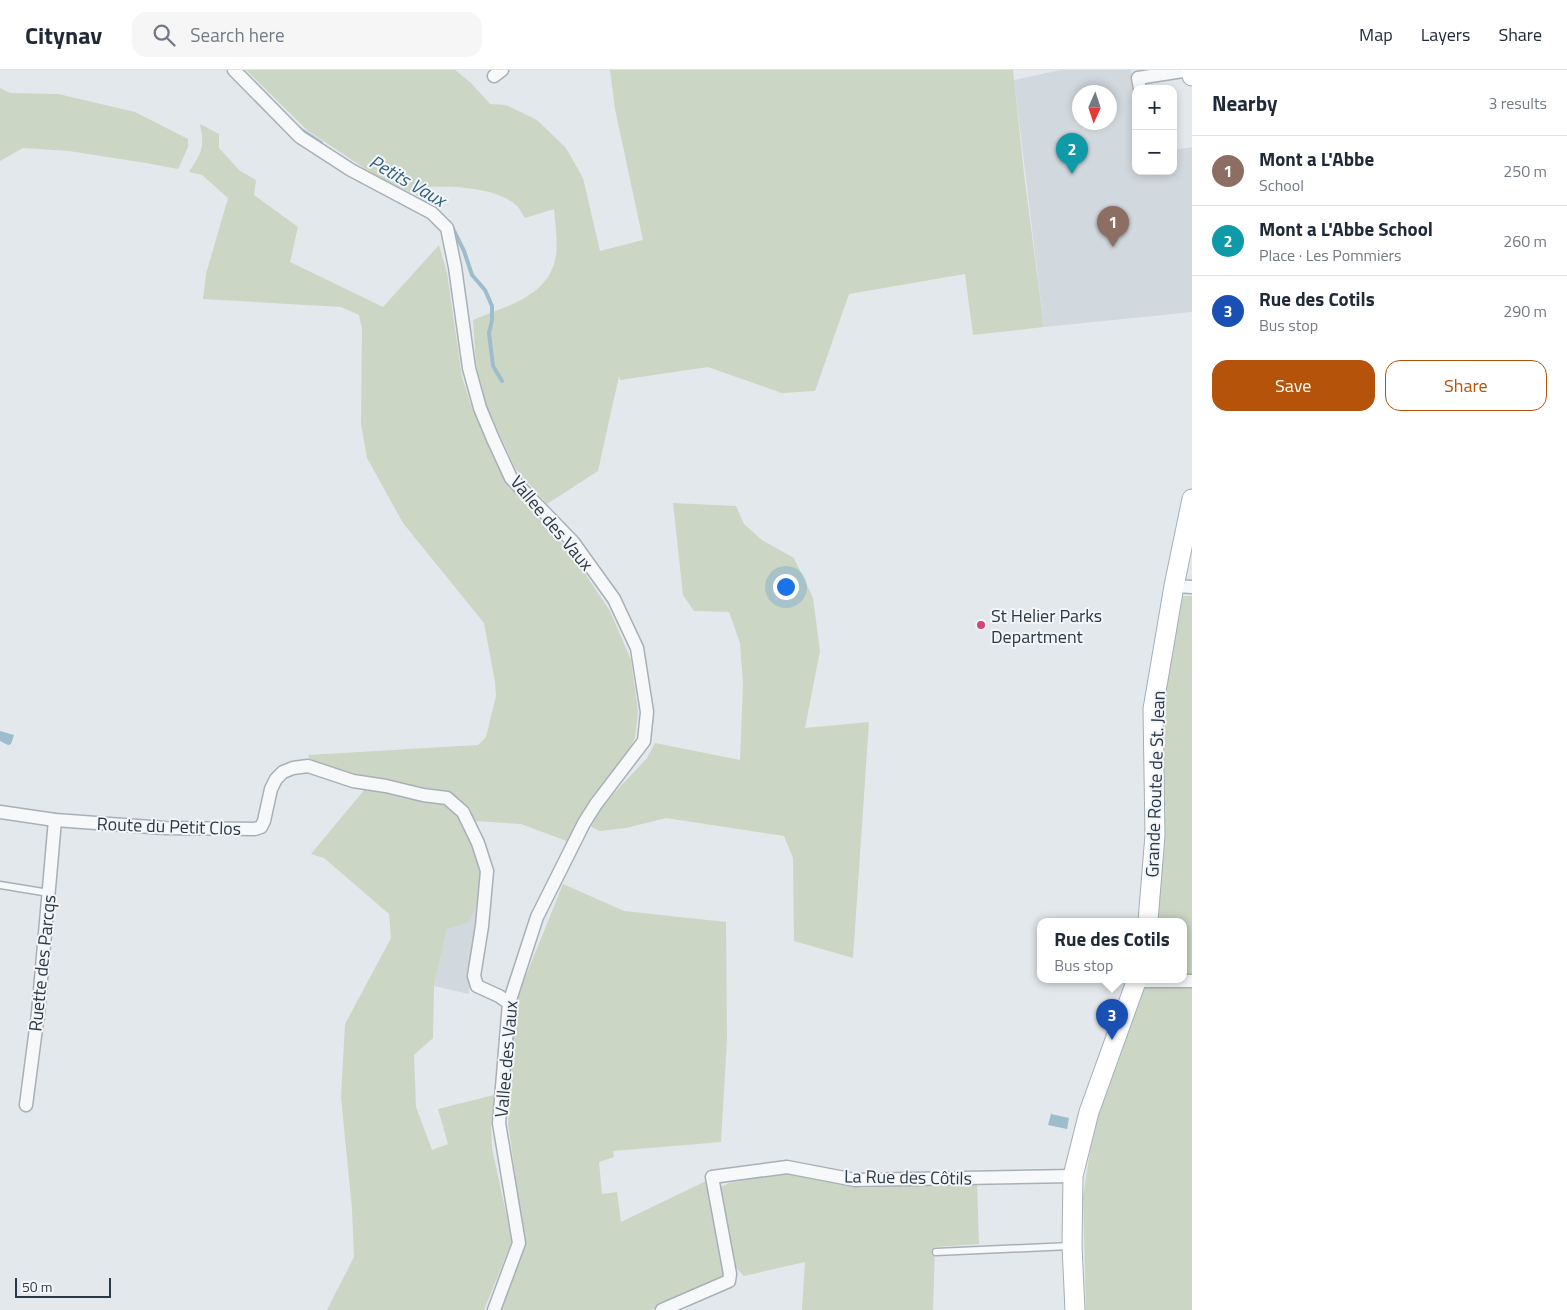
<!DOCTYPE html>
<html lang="en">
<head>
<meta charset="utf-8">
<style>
	:root { --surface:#fff; --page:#f6f6f7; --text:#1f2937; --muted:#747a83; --line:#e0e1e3; --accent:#b45309 }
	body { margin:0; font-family:"Titillium Web",sans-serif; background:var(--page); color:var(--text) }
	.controls { position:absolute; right:15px; top:15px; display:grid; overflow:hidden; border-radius:10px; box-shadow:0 2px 8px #0003 }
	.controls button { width:45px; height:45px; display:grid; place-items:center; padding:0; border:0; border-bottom:1px solid var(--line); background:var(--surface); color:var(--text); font:25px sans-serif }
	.compass { position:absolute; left:1072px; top:15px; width:45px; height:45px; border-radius:50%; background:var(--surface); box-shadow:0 2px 8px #0003; rotate:183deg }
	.scale { position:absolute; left:15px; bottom:12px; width:96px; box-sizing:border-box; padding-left:5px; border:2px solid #2a3945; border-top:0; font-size:14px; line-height:18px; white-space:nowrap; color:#2a3945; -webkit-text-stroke:4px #f3f6f9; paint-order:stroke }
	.you { position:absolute; left:785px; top:516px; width:18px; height:18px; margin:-12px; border:4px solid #fff; border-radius:50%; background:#1a73e8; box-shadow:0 0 0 8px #1a73e833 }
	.badge { display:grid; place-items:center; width:32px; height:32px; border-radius:50%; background:var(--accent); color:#fff; font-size:16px; font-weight:700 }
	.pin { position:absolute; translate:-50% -41px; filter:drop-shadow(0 1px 2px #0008) }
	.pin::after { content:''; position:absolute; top:26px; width:18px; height:15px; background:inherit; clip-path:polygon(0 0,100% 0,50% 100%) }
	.popup { position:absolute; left:1037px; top:848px; width:150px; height:65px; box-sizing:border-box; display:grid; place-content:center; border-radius:10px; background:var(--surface); filter:drop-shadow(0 1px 4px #0005); font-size:16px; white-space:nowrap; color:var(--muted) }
	.popup b { font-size:19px; color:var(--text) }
	.popup::after { content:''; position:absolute; left:50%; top:100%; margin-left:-10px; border:10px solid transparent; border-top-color:var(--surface) }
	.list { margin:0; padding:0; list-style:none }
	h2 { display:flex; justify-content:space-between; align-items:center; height:65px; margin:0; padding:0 20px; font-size:21px }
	h2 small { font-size:16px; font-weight:400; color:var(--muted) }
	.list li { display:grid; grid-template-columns:32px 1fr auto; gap:15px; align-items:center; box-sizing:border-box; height:70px; padding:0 20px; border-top:1px solid var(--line) }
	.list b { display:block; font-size:19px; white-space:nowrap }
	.list p { margin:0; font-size:16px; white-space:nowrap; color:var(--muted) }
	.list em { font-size:16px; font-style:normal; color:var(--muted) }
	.actions { display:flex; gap:10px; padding:15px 20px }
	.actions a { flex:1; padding:11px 0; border:1px solid var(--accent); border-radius:15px; text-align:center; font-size:18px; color:var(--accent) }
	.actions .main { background:var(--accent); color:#fff }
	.icon { flex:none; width:28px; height:28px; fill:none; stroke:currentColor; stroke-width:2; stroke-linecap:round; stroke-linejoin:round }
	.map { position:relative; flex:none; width:1192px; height:1240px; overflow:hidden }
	header { display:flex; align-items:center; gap:30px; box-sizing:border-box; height:70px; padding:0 25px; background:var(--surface); border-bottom:1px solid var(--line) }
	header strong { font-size:24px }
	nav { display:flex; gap:28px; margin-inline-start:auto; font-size:18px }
	.search { width:350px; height:45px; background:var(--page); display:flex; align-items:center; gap:12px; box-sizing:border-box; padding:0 18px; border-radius:15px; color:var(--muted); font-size:19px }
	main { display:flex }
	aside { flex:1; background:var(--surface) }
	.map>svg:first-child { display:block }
	.built { fill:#d1d8de; fill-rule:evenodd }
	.green { fill:#ccd6c4 }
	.water { fill:#9dbdcd }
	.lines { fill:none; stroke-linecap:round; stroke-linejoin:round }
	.stream { stroke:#9dbdcd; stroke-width:4 }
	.lane-casing { stroke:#a8b0b7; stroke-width:9 }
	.street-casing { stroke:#a8b0b7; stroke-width:15 }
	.primary-casing { stroke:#a2afb8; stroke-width:21 }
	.lane { stroke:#f6f8f9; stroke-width:6 }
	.street { stroke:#f6f8f9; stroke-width:12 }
	.primary { stroke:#fff; stroke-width:19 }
	.poi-dot { fill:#d44475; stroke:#f3f6f9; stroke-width:2 }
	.labels { text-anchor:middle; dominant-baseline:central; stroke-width:4; stroke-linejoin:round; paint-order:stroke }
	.street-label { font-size:18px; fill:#2a3945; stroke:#f3f6f9 }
	.poi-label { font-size:18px; fill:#2a3945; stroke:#f3f6f9; text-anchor:start }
	.water-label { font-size:19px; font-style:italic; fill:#32607b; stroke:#f3f6f9 }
</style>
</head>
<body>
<header>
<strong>Citynav</strong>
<div class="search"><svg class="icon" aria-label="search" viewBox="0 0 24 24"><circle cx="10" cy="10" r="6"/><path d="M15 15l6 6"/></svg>Search here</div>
<nav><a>Map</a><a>Layers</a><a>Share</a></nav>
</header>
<main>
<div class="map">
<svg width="1192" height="1240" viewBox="0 0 1192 1240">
	<rect width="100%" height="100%" fill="#e3e8ec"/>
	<g class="built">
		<path d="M1061 0H1131L1136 28V101H1173V80L1192 77V242L1044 257 1014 10ZM1080 22H1110V52H1080Z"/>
		<path d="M478 834H482L469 905V924L434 916 447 859 468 853Z"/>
	</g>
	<g class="green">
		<path d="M246 0H455L471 13 490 34 506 35 537 50 566 78 583 108 600 181 643 170 615 39 610 0H1013L1024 104 1044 257 973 265 965 204 849 224 815 321 782 323 708 297 620 310 619 306 598 401 547 434 515 398 487 337 476 294 473 250C506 236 550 227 556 185 558 170 555 153 554 139L525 148C522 144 520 138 516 135 495 117 453 116 427 117L418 126 376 106 307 60Z"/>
		<path d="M0 18 10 23 58 24 135 42 188 69V77L178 99 146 93 69 81 23 78 0 91Z"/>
		<path d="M200 54 219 64V78L240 101 256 110 254 125 298 157 290 192 383 237 439 175 447 203 462 307 472 338 500 400 518 427 572 484 610 541 631 590 638 642 635 668 628 682 591 729 576 753 569 772 521 754 474 751 470 738 449 721 428 720 392 711 356 706 311 693 308 685 478 675 486 667 496 626 495 612 484 553 403 453 367 388 361 354 362 259 359 245 341 237 203 229 206 204 228 128 202 105 189 102C202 81 205 79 200 54Z"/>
		<path d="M673 433 736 436 744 454 762 470 794 488 813 528 820 581 805 658 869 652 853 888 794 871 793 788 784 766 666 748 626 758 600 761 591 757 602 736 647 688 655 673 740 690 743 614 740 573 729 542 694 541 683 525Z"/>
		<path d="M1182 526H1192V1240H1086L1083 1127 1094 1055 1144 909H1183V851H1155L1162 737 1167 598Z"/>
		<path d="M365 719 445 732 459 744 482 802 478 834 468 853 447 859 434 916 433 968 414 985 416 1037 432 1080 448 1074 438 1039 494 1025 491 1058 492 1078 512 1171 484 1240H327L354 1187 352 1139 341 1027 345 954 391 868 389 844 324 788 311 784Z"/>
		<path d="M563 814 624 841 726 852 727 969 721 1072 613 1081 614 1087 599 1092 602 1124 617 1122 621 1152 706 1111 724 1197 723 1209 651 1240H499L525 1175 508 1053 515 933Z"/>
		<path d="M798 1102 862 1118 977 1112 979 1174 935 1177 933 1240H802L805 1192 744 1206 735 1197 719 1118 729 1113Z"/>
	</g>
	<g class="water">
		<path d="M0 661 14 665 11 674 8 675 0 671Z"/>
		<path d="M1051 1044 1069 1048 1067 1059 1048 1055Z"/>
	</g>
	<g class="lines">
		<g class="stream">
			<path d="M298 58 321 73"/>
			<path d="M418 129 434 138"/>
			<path d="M452 157 464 181 472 205 485 220 492 236V250L489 263 493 296 502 311"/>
		</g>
		<g class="lane-casing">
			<g id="lane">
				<path d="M0 815 49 823"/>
				<path d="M936 1182 1070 1176"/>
			</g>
		</g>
		<g class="street-casing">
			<g id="street">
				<path d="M234 0 300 67 351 100 432 143 447 158 455 197 469 298 480 338 493 369 511 408 573 472 614 529 637 578 647 642 644 671 596 734 584 753 537 847 509 933 499 1053 519 1173 494 1240"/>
				<path d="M494 6 502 0"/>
				<path d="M1140 19 1138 8 1189 0"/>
				<path d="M1174 516 1192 517"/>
				<path d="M0 742 55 750 165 758 255 759 261 757 264 751 271 719 276 709 283 702 293 698 308 696 353 711 386 716 423 725 447 728 463 742 478 773 487 801 482 856 474 906 477 916 499 926 509 933"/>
				<path d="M1137 911H1192"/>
				<path d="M26 1035 38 943 55 750"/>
				<path d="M662 1240 729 1211 730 1204 712 1107 787 1097 855 1110 1073 1106"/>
			</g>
		</g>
		<g class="primary-casing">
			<g id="primary">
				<path d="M1191 0 1192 6"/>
				<path d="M1148 851 1155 765 1153 639 1174 516 1192 429"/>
				<path d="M1075 1240 1072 1176 1073 1106 1089 1042 1137 909"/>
			</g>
		</g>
		<use href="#lane" class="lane"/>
		<use href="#street" class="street"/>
		<use href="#primary" class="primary"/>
	</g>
	<circle class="poi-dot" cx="981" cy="555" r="5"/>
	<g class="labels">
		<g class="street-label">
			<text transform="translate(552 453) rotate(50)">Vallee des Vaux</text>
			<text transform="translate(1155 714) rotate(-88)">Grande Route de St. Jean</text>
			<text transform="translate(169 756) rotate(2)">Route du Petit Clos</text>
			<text transform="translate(42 893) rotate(-84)">Ruette des Parcqs</text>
			<text transform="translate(506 989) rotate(-85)">Vallee des Vaux</text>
			<text transform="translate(908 1107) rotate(1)">La Rue des Côtils</text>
		</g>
		<g class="poi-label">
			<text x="991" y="545">St Helier Parks<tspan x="991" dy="21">Department</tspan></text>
		</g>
		<g class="water-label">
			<text transform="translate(408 110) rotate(30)">Petits Vaux</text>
		</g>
	</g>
</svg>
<div class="controls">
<button>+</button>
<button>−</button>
</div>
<svg class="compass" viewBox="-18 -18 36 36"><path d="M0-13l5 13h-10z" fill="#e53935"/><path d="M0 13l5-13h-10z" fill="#747a83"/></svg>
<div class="scale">50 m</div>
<div class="you"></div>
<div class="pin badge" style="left:1113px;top:177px;background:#8d6e63">1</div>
<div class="pin badge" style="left:1072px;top:104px;background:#0f9aa8">2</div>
<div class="pin badge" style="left:1112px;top:970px;background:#1a4fb4">3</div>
<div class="popup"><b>Rue des Cotils</b>Bus stop</div>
</div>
<aside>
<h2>Nearby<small>3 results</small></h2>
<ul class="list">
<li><span class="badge" style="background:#8d6e63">1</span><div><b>Mont a L'Abbe</b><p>School</p></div><em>250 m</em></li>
<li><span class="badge" style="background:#0f9aa8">2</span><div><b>Mont a L'Abbe School</b><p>Place · Les Pommiers</p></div><em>260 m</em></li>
<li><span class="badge" style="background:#1a4fb4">3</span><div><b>Rue des Cotils</b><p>Bus stop</p></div><em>290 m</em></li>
</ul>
<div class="actions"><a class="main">Save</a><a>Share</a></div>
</aside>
</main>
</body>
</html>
